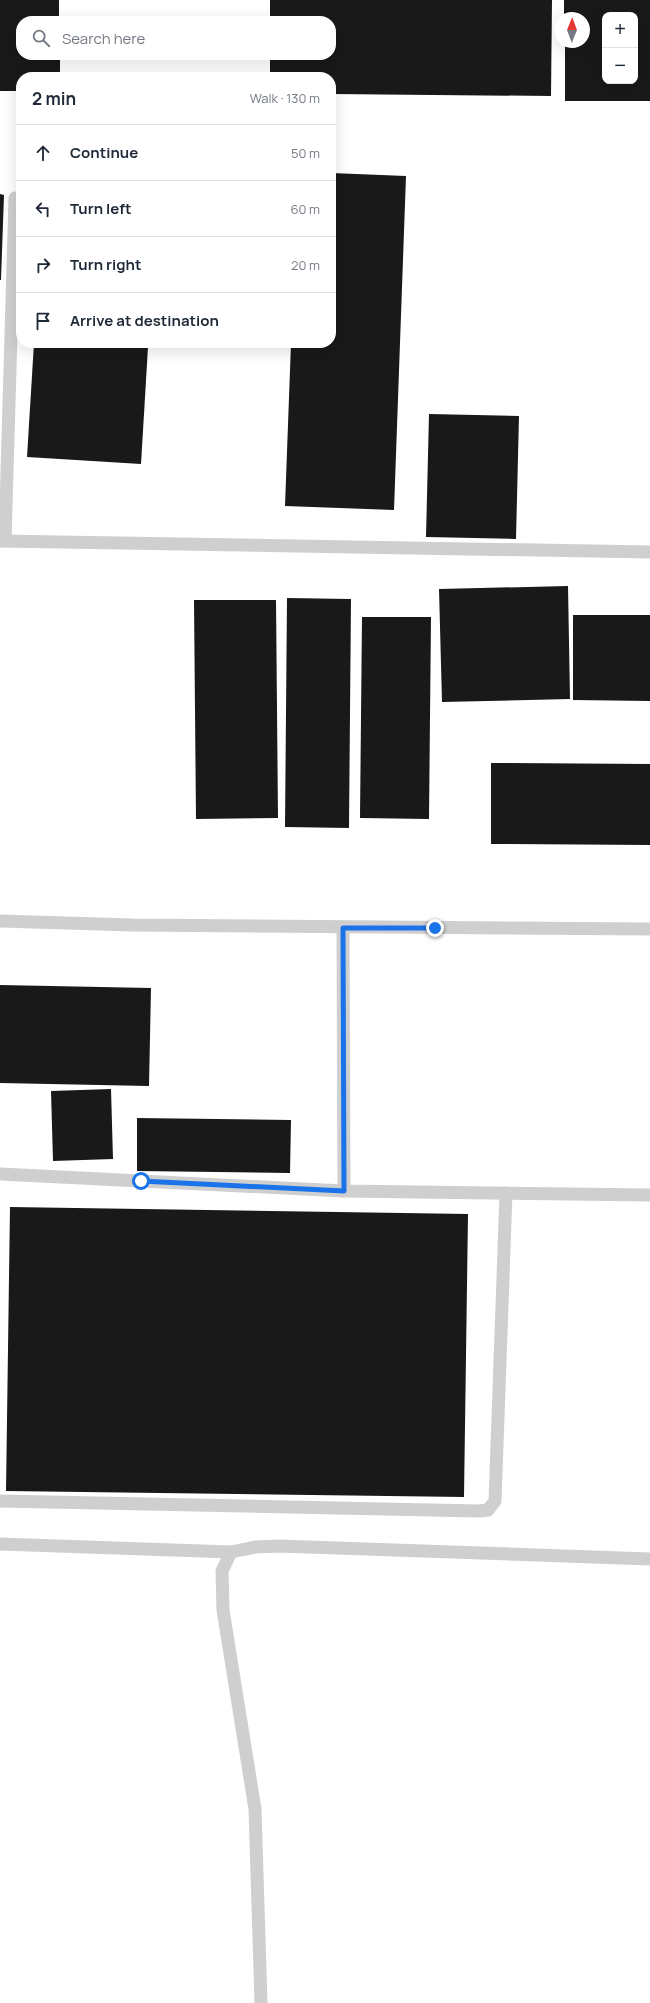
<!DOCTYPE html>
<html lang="en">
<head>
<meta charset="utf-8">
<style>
	:root { --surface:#fff; --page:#f6f6f7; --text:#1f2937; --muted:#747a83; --line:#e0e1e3 }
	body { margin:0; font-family:Manrope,sans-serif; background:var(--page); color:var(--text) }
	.controls { position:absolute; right:12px; top:12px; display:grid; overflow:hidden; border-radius:8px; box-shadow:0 4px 16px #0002 }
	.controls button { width:36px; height:36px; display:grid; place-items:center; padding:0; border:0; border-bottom:1px solid var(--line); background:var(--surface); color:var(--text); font:20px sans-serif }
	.compass { position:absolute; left:554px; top:12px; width:36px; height:36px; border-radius:50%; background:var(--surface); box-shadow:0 4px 16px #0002; rotate:1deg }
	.stop { position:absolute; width:12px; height:12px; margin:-9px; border:3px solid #1a73e8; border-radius:50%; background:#fff }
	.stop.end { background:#1a73e8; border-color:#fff; box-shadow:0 1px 4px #0008 }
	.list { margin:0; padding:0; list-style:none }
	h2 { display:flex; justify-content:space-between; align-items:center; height:52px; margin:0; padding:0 16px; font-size:17px }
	h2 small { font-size:13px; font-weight:400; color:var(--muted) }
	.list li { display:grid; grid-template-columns:26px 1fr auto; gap:12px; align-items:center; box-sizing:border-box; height:56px; padding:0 16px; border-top:1px solid var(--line) }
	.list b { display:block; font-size:15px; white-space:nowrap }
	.list em { font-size:13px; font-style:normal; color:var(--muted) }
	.icon { flex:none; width:22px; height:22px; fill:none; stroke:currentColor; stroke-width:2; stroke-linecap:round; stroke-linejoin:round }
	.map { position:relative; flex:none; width:650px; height:2003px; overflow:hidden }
	.search { position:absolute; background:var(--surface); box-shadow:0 4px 16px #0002; left:16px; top:16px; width:320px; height:44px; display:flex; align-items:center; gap:10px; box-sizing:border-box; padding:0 14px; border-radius:16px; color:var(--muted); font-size:15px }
	.panel { position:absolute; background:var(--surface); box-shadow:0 4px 16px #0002; left:16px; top:72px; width:320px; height:276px; border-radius:16px }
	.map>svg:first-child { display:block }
	.building { fill:#191919; fill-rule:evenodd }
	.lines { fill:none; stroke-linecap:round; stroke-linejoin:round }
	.service { stroke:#cfcfcf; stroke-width:13 }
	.route { stroke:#1a73e8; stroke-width:5 }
</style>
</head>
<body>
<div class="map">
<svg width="650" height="2003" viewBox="0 0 650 2003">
	<rect width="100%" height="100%" fill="#fff"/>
	<g class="building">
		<path d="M0 0H59V21H21V55H60V77H21V91H0Z"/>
		<path d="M270 0H552L551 96 331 94V77H270V55H331V21H270Z"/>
		<path d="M564 0H650V101H565V42H584V18H564ZM605 15H635V81H605Z"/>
		<path d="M331 173 406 176 394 510 285 506 291 343H331Z"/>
		<path d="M0 194 4 195 1 280H0Z"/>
		<path d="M34 343H82L148 347 141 464 27 457Z"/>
		<path d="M429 414 519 416 516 539 426 537Z"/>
		<path d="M568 586 570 699 442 702 439 589Z"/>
		<path d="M287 598 351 599 349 828 285 827Z"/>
		<path d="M194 600H276L278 818 196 819Z"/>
		<path d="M573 615H650V701L573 700Z"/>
		<path d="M362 617H431L429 819 360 818Z"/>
		<path d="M491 763 650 764V845L491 844Z"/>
		<path d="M0 985 151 988 149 1086 0 1083Z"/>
		<path d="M111 1089 113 1159 53 1161 51 1091Z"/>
		<path d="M137 1118 291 1120 290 1173 137 1171Z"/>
		<path d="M10 1207 468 1214 464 1497 6 1491Z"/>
	</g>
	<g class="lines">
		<g class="service">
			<path d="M0 541 650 552"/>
			<path d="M5 541 15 198"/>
			<path d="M0 921 132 925 650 929"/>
			<path d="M343 928 344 1191"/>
			<path d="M0 1174 344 1191 650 1195"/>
			<path d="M0 1501 479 1511 488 1510 495 1501 506 1193"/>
			<path d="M0 1544 231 1552"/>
			<path d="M261 2003 255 1809 223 1610 222 1571 231 1552 255 1547 279 1546 650 1559"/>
		</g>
	</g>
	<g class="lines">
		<path class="route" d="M141 1181 344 1191 343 928H435"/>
	</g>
</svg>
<div class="controls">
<button>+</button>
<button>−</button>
</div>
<svg class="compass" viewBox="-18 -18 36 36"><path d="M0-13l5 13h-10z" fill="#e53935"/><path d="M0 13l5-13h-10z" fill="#747a83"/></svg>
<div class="stop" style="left:141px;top:1181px"></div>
<div class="stop end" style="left:435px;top:928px"></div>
<div class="search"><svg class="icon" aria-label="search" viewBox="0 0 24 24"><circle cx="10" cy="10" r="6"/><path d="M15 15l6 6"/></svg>Search here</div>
<section class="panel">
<h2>2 min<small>Walk · 130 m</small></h2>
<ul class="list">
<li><svg class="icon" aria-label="ahead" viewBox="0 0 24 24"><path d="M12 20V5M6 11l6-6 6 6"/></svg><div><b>Continue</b></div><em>50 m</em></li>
<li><svg class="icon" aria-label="left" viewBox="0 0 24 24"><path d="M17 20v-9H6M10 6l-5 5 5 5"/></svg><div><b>Turn left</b></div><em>60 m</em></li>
<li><svg class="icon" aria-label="right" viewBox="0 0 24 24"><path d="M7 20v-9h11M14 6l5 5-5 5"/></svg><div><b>Turn right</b></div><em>20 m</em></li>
<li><svg class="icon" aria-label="arrive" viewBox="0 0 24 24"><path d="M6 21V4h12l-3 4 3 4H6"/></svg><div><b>Arrive at destination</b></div></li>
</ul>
</section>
</div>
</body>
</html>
